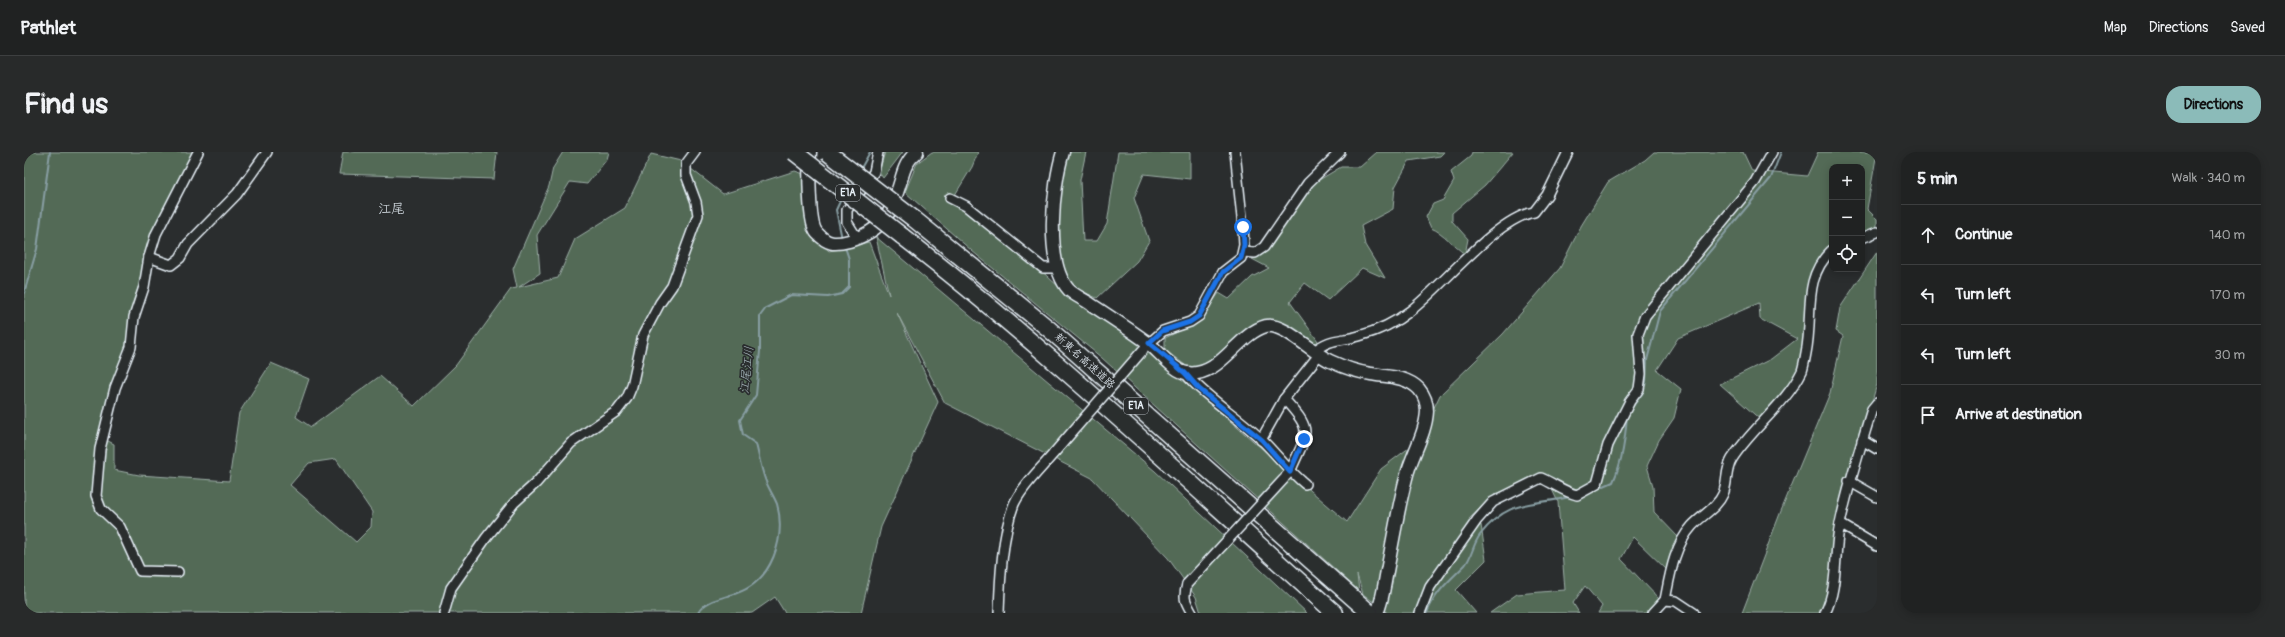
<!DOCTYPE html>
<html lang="en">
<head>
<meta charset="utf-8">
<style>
	:root { --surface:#202222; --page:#282a2a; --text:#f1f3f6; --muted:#a2a4a5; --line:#3d3f40; --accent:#8bbbb9 }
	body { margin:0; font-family:Pangolin,"Klee One",sans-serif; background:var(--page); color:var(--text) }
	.controls { position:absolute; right:12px; top:12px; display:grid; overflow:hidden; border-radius:8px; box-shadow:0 2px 10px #0003 }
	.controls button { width:36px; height:36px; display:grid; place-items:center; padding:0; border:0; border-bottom:1px solid var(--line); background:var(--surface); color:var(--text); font:20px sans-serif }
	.stop { position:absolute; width:12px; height:12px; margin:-9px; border:3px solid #1a73e8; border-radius:50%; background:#fff }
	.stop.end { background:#1a73e8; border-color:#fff; box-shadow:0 1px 4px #0008 }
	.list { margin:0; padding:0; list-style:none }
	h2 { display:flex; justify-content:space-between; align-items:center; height:52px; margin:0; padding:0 16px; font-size:17px }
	h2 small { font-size:13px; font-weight:400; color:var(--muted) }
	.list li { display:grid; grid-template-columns:26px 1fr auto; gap:12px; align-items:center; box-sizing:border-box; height:60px; padding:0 16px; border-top:1px solid var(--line) }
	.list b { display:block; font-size:15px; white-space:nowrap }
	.list em { font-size:13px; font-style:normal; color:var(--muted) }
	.icon { flex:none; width:22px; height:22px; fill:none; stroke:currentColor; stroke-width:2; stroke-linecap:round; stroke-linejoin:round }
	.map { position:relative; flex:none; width:1853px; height:461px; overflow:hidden; border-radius:16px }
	header { display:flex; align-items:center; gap:24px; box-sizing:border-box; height:56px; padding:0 20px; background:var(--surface); border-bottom:1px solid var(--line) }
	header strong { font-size:19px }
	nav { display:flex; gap:22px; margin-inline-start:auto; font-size:14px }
	.intro { display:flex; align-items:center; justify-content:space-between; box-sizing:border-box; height:96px; padding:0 24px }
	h1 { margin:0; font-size:28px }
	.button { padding:10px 18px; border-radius:16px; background:var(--accent); color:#111; font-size:14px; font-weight:700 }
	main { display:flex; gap:24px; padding:0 24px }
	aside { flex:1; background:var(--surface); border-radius:16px; box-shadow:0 2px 10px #0003 }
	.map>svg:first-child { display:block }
	.green { fill:#526a56; stroke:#9daea7; fill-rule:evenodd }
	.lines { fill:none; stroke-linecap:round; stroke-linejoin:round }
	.stream { stroke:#889ea3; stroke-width:2 }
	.street-casing { stroke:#e8f1f8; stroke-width:12 }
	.secondary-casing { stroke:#e8f1f8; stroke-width:15 }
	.highway-casing { stroke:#e8f1f8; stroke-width:19 }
	.street { stroke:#2a2d2e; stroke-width:9 }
	.secondary { stroke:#2a2d2e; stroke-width:12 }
	.highway { stroke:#2a2d2e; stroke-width:16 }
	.street-bridge-casing { stroke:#e8f1f8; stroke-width:12; stroke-linecap:butt }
	.highway-bridge-casing { stroke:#e8f1f8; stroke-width:19; stroke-linecap:butt }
	.street-bridge { stroke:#2a2d2e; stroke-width:9 }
	.highway-bridge { stroke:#2a2d2e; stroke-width:16 }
	.route { stroke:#1a73e8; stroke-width:5 }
	.labels { text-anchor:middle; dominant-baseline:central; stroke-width:3.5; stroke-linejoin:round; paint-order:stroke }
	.shield { fill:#2a2d2e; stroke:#afb6bb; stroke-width:1 }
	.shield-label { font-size:10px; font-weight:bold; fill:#e8f1f8 }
	.street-label { font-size:11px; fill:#e8f1f8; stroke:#2a2d2e }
	.water-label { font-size:12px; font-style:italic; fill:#a8b9bf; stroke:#2a2d2e }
	.quarter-label { font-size:13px; fill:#e8f1f8; stroke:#2a2d2e }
</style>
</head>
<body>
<header>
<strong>Pathlet</strong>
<nav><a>Map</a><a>Directions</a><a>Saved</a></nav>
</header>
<div class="intro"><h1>Find us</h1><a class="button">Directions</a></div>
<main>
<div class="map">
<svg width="1853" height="461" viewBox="0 0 1853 461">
	<rect width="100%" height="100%" fill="#2a2d2e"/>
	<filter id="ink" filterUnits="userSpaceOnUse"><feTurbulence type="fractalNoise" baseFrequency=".025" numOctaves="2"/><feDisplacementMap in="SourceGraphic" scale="8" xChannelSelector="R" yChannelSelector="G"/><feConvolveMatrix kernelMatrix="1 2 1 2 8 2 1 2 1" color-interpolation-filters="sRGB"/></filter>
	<g filter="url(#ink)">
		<g class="green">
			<path d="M0 0H176L150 37 109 150 102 195 74 284 90 292V318L115 323 205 329 215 261 247 211 285 227 272 265 287 275 356 224 390 254 432 213 487 137 493 136 489 117 525 34 529 16 539 0H585L583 7 563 32 546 30 513 83 516 121 495 135 534 126 551 87 601 56 627 2 657 9 699 42 771 19 783 23V79L805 99 845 90 865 143 852 85 1131 319 1283 461H1177L1172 445 1144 406 1068 326 921 251 873 161 914 250 857 375 837 461H761L751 445 728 461H0ZM312 307 348 360 347 375 332 390 266 333 285 311Z"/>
			<path d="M319 0H473L470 27 315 22Z"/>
			<path d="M861 0H879L859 26 855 20Z"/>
			<path d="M908 0H954L948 15 929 46 978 83 1035 135 1119 194 1323 370 1357 317 1394 289 1416 243 1479 182 1536 116 1557 74 1584 30 1621 8 1630 0H1719L1728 19 1783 24 1794 0H1853L1843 57 1853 67V79L1838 84V15H1808V96L1800 99 1808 97 1797 109 1783 181 1779 184 1784 182 1779 218 1739 270 1696 232 1747 207 1773 187 1736 167 1735 151 1654 186 1633 218 1657 237 1650 266 1635 288 1623 314 1629 334 1630 360 1655 386 1645 420 1609 385 1597 407 1636 448 1625 461H1574L1578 454 1561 434 1549 451 1555 461H1466L1493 442 1541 438 1534 350 1522 325 1471 342 1445 367 1457 373 1462 408 1432 438 1452 461H1364L1339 442 1333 423 1335 439 1078 206 948 99 881 40 893 11Z"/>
			<path d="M1039 0H1062L1056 28 1059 89H1073L1083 72 1094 0H1166V27L1120 22 1110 46 1125 89 1113 109 1073 146 1043 133 1026 121 1034 112 1031 37Z"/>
			<path d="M1353 0H1420L1416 4 1385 9 1371 35 1369 57 1337 74 1341 93 1361 126 1338 116 1304 148 1281 131 1266 150 1294 189 1292 194 1247 172 1173 222 1141 198V186L1174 170 1195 141 1205 147 1228 125 1245 116 1228 107 1245 95 1285 34 1317 15H1336Z"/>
			<path d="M1448 0H1489L1461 33 1428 61V69L1444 87 1441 102C1429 94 1420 81 1407 76L1402 65 1409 52 1419 48 1430 29 1427 20 1447 4Z"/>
			<path d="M1853 100V232L1825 329 1800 461H1718L1757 359 1806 241 1819 184 1812 179 1816 156Z"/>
		</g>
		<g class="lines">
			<g class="stream">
				<path d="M836 18 846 0"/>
				<path d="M818 45 812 58 818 87"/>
				<path d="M0 141 13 97 26 0"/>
				<path d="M1606 258 1618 242 1622 230 1623 208 1636 159 1747 26 1757 0"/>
				<path d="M1573 337 1589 330C1599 308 1601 287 1603 264"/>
				<path d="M674 461C680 448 700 446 713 441 748 429 762 386 753 352 750 344 744 336 741 327 737 316 735 304 732 292L719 283 716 268 732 243 736 199V164L742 156 767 143 804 145 818 142 825 135V107L821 95"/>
				<path d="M1403 461C1411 440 1426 428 1441 413 1448 405 1449 392 1456 383 1484 347 1506 354 1546 345"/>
			</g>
			<g class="street-casing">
				<g id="street">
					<path d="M926 46 942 54 1019 116H1034"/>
					<path d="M833 86 823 70V58L850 20 854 0"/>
					<path d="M1838 86 1853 80"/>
					<path d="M1219 100 1231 101 1240 95 1284 31 1316 0"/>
					<path d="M125 105 147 113 156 106 164 92 213 42 243 0"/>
					<path d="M1121 195 1139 179 1166 170 1175 164 1199 120 1217 106 1220 93 1219 75 1211 0"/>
					<path d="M1290 200C1304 186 1318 189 1335 184 1353 179 1371 171 1386 159 1419 134 1471 67 1510 60L1523 43 1544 0"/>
					<path d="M1161 221C1184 248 1214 264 1238 288 1253 303 1265 319 1281 332"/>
					<path d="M1237 288 1260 247"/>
					<path d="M1838 288 1853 297"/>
					<path d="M1262 324 1266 320C1282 281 1292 281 1260 247L1294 204"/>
					<path d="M1825 329 1853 345"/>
					<path d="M1816 372 1853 394"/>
					<path d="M154 420 116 419 96 375 77 357 72 344 76 297 91 236 107 195 110 165 120 135 125 105 132 82 174 0"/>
					<path d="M1163 432C1159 447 1161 449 1168 461"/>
					<path d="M1641 448C1646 423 1650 394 1668 374 1678 363 1693 356 1699 342 1704 331 1701 318 1708 307 1728 276 1762 252 1778 219 1780 213 1781 206 1782 201 1790 163 1777 127 1808 98"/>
					<path d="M420 461 427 436 462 386 490 351 512 331 547 291 593 259 603 246 608 234 619 183 636 151 648 134 674 63 672 50 662 23V12L671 0"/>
					<path d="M975 461C976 428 978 383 990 352 998 334 1017 317 1030 301"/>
					<path d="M1396 461 1406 435 1453 368 1469 350 1517 326C1529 331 1540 340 1553 343L1573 332 1584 293 1606 249 1615 237 1617 222 1614 182 1621 164 1731 30 1748 0"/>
					<path d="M1629 461 1641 448 1652 449 1670 461"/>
					<path d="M1801 461C1814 436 1810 404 1815 377 1823 336 1836 297 1848 257L1853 251"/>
				</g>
			</g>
			<g class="secondary-casing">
				<g id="secondary">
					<path d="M786 0C785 13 784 72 793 81 803 92 810 93 825 89 860 78 867 62 877 28 880 17 883 8 893 0"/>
					<path d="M1039 0C1029 32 1020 111 1045 138 1050 143 1059 147 1065 151 1083 163 1102 175 1120 188 1133 196 1149 220 1163 221 1196 226 1213 182 1242 174 1259 170 1290 202 1306 209 1319 215 1333 220 1347 222 1364 225 1382 224 1395 237 1400 243 1403 251 1403 259 1402 282 1387 304 1382 326 1374 357 1369 388 1363 419 1360 433 1359 448 1353 461"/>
				</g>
			</g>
			<g class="highway-casing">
				<g id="highway">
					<path d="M890 67 1025 177 1346 461"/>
					<path d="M878 84C1029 201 1168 334 1311 461"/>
				</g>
			</g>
			<use href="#street" class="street"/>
			<use href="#secondary" class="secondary"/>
			<use href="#highway" class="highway"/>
			<g class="street-bridge-casing">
				<g id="street-bridge">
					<path d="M1030 301 1119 198"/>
					<path d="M1163 432 1260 327"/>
				</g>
			</g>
			<g class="highway-bridge-casing">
				<g id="highway-bridge">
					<path d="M770 0 878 84"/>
					<path d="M803 0 890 67"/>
				</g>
			</g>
			<use href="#street-bridge" class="street-bridge"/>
			<use href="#highway-bridge" class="highway-bridge"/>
		</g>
	</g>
	<g class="lines" filter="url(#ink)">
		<path class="route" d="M1219 75 1220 93 1217 106 1199 120 1175 164 1166 170 1138 179 1125 191 1161 221 1175 237 1238 288 1266 320 1280 287"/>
	</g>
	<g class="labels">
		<g class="shield">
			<rect x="812" y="33" width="24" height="16" rx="3"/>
			<rect x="1100" y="246" width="24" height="16" rx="3"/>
		</g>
		<g class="shield-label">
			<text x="824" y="41">E1A</text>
			<text x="1112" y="254">E1A</text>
		</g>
		<g class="street-label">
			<text transform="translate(1061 209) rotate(42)">新東名高速道路</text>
		</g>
		<g class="water-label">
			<text transform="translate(723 218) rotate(-84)">江尾江川</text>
		</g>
		<g class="quarter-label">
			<text x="367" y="57">江尾</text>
		</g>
	</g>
</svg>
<div class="controls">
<button>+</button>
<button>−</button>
<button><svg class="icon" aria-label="locate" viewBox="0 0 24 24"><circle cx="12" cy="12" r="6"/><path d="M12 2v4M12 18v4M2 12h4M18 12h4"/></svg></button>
</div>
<div class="stop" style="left:1219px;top:75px"></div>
<div class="stop end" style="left:1280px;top:287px"></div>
</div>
<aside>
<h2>5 min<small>Walk · 340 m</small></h2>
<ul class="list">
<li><svg class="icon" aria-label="ahead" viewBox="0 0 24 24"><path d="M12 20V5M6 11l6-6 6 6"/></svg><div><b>Continue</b></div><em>140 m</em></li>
<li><svg class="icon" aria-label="left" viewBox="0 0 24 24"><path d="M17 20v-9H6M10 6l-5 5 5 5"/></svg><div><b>Turn left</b></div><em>170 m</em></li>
<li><svg class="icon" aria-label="left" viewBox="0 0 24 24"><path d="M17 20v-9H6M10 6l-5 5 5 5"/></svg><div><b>Turn left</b></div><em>30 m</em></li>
<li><svg class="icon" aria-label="arrive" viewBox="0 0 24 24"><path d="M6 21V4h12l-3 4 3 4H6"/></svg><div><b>Arrive at destination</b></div></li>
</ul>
</aside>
</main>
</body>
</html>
